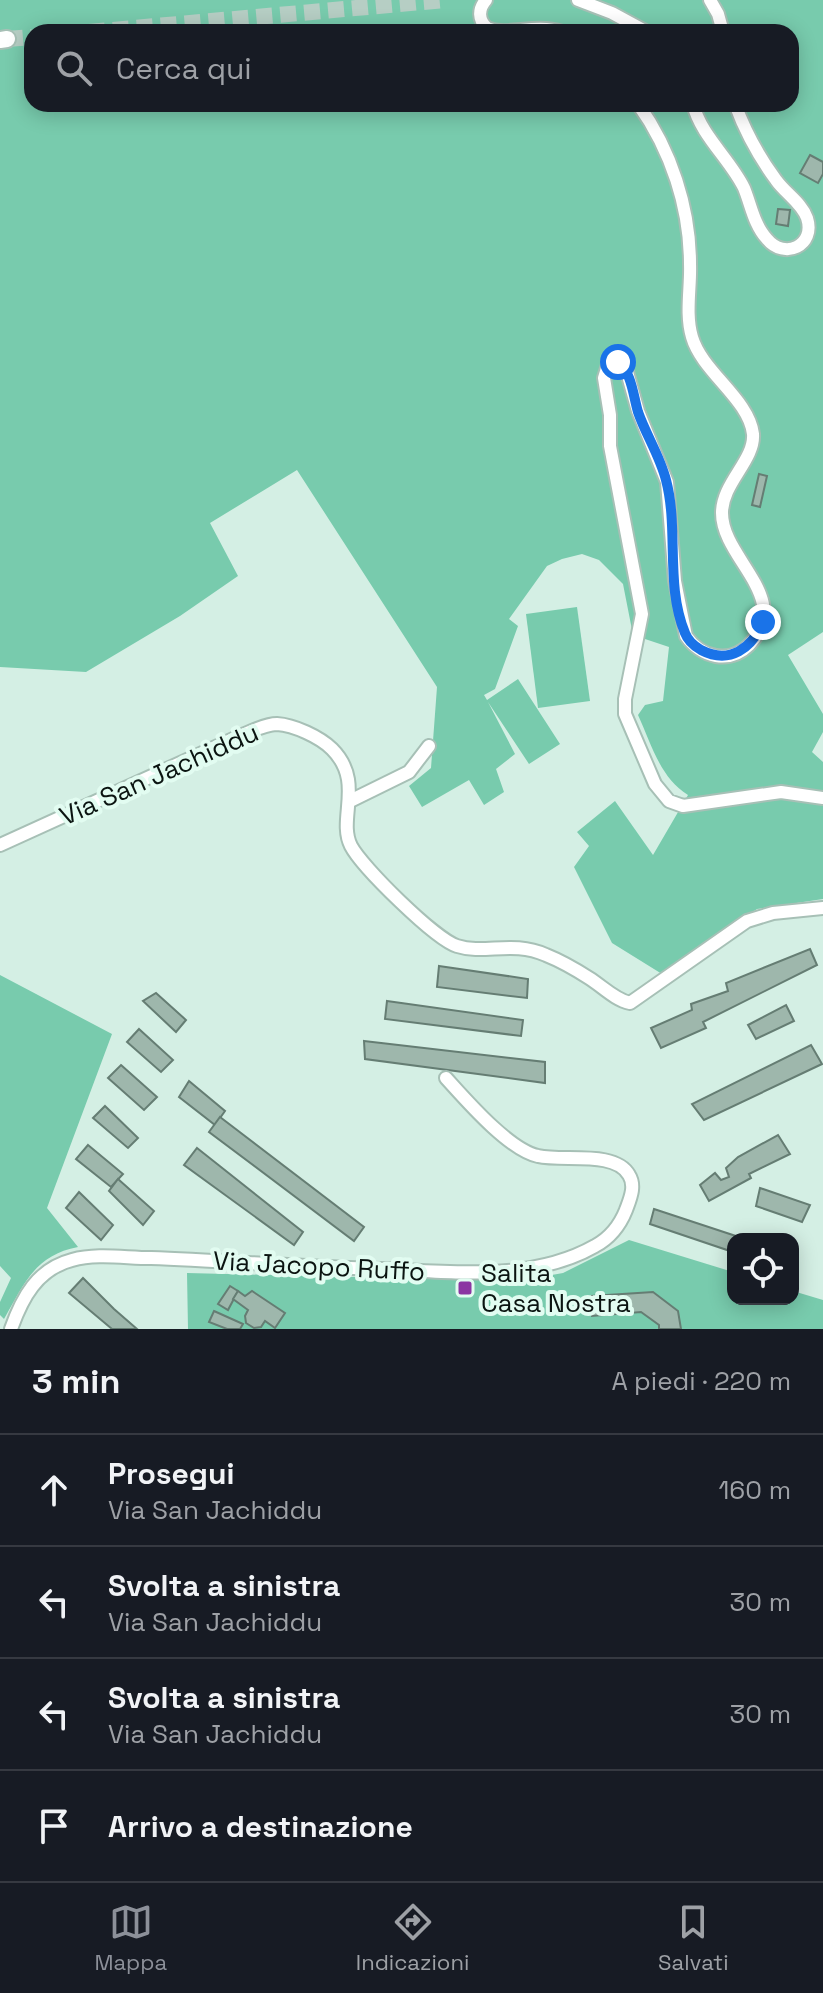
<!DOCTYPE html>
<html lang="it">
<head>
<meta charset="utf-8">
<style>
	:root { --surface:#171b24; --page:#242831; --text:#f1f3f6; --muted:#9ea1a6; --line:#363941; --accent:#8c9099 }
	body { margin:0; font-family:"Space Grotesk",sans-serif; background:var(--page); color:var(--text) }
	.controls { position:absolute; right:24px; bottom:24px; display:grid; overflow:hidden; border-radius:16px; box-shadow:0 4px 20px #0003 }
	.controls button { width:72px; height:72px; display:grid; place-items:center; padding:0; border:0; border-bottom:2px solid var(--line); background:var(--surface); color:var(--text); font:40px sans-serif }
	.stop { position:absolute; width:24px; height:24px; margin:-18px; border:6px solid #1a73e8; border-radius:50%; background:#fff }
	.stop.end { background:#1a73e8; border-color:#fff; box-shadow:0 2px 8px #0008 }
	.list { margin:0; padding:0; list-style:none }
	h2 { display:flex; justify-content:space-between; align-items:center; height:104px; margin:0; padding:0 32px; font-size:34px }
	h2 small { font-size:26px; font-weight:400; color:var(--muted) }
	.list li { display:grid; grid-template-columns:52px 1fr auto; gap:24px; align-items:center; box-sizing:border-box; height:112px; padding:0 32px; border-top:2px solid var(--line) }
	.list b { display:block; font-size:30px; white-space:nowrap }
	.list p { margin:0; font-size:26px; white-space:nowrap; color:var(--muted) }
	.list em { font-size:26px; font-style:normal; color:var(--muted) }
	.icon { flex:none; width:44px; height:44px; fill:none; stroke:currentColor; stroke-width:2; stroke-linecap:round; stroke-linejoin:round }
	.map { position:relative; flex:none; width:823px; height:1329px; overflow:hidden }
	.search { position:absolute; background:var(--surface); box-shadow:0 4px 20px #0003; left:24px; right:24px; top:24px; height:88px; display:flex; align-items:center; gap:20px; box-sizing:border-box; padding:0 28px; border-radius:24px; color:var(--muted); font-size:30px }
	.sheet { height:552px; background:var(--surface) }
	nav { display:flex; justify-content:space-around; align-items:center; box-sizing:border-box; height:112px; border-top:2px solid var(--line); background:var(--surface); font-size:22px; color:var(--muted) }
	nav a { display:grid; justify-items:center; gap:4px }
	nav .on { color:var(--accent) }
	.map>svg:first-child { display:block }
	.green { fill:#78cbad; fill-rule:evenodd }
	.building { fill:#9eb7ac; stroke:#657d73; stroke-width:2 }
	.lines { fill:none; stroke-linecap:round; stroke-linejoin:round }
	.secondary-tunnel { stroke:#b6cec4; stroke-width:16; stroke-dasharray:16 8; stroke-linecap:butt }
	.street-casing { stroke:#a7c0b6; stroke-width:16 }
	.secondary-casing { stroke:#a7c0b6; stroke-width:20 }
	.street { stroke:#fff; stroke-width:12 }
	.secondary { stroke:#fff; stroke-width:16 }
	.route { stroke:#1a73e8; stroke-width:10 }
	.poi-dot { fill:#8b35a2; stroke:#e2fcf1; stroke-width:3 }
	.labels { text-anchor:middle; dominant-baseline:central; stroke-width:8; stroke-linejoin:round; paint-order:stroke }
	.street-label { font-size:26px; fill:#0b1411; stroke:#e2fcf1 }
	.poi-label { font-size:26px; fill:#0b1411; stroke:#e2fcf1; text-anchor:start }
</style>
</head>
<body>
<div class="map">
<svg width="823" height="1329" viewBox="0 0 823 1329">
	<rect width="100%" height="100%" fill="#d4efe4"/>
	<g class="green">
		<path d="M0 0H823V632L788 655 823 714V732L812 752 823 762V899L757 909 662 974 612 943 574 867 589 846 577 832 615 801 653 855 688 795C660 778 651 743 638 715L645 705 663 701 669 647 633 635 623 584 599 560 582 554 562 559 547 566 509 619 518 626 495 689 484 695 487 700 518 679 560 744 529 764 488 702 515 754 496 769 504 792 484 805 469 780 422 807 409 786 431 768 437 687 297 470 210 523 238 576 180 616 86 672 0 667ZM32 32H791V104H32Z"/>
		<path d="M577 607 590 701 538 708 526 614Z"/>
		<path d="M0 975 112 1034 47 1208 78 1247C35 1255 24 1284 4 1319L0 1315V1302L11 1278 0 1266Z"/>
		<path d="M629 1240 733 1272V1299H793V1291L823 1300V1329H188L187 1273 518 1281 563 1273Z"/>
	</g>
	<g class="building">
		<path d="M810 155 823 162V174L818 183 800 173Z"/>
		<path d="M778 209 790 210 788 226 776 224Z"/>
		<path d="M759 474 767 476 760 507 752 505Z"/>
		<path d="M810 949 817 965 703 1022 706 1028 661 1048 651 1028 692 1010 691 1004 728 991 726 983Z"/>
		<path d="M439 966 528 979 527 998 437 987Z"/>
		<path d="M156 993 186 1020 176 1032 143 1001Z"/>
		<path d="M387 1001 523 1020 521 1036 385 1019Z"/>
		<path d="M786 1005 794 1021 756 1039 748 1025Z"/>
		<path d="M139 1029 173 1060 161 1072 127 1042Z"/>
		<path d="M364 1041 545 1062V1083L365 1059Z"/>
		<path d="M811 1045 822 1064 704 1120 692 1104Z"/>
		<path d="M121 1065 157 1097 144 1110 108 1078Z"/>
		<path d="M189 1081 225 1111 215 1125 179 1097Z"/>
		<path d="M105 1106 138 1138 128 1148 93 1118Z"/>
		<path d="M220 1117 364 1227 354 1241 209 1132Z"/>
		<path d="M778 1135 790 1154 749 1174 751 1178 709 1201 700 1185 715 1173 721 1180 729 1177 726 1168 738 1157Z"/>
		<path d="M88 1145 123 1174 111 1187 76 1159Z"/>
		<path d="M197 1148 303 1232 294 1245 184 1165Z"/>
		<path d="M118 1179 154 1211 143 1225 109 1191Z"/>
		<path d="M760 1188 810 1205 802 1222 756 1206Z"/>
		<path d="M79 1192 113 1225 101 1240 66 1208Z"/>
		<path d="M654 1209 745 1239H733V1252L650 1224Z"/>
		<path d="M83 1278 114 1309 137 1329H112L69 1293Z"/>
		<path d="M230 1286 238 1291 228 1310 218 1304Z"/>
		<path d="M238 1291 245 1296 252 1291 285 1313 275 1328 265 1321 261 1327 254 1328 246 1323 245 1316 248 1310 233 1299Z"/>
		<path d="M653 1292 678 1311 681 1329H659V1325L641 1312 592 1316V1296Z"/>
		<path d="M214 1311 243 1324 240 1329H227L209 1322Z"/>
	</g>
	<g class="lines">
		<g class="secondary-tunnel">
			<path d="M89 32 445 0"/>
			<path d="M7 39 32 37"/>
		</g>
		<g class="street-casing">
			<g id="street">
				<path d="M486 0C478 9 478 20 487 28 508 37 533 23 562 32"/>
				<path d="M578 0 612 13 647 32"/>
				<path d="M710 0 718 14 723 32"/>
				<path d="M638 104C671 150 690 208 690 264 691 287 685 314 692 337 702 372 749 399 753 434 755 460 722 483 722 513 722 559 794 598 749 645 740 654 729 658 716 656 704 654 693 646 686 636L675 581 667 482 638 411 627 372 618 362H609L604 378 610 415V446L642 614 625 699V714L655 784 669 801 683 806 781 792 823 798"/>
				<path d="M693 104C701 136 730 159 744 188 751 205 754 225 767 239 784 260 816 246 807 218 802 203 785 193 776 180 759 157 745 131 735 104"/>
				<path d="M350 801 409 772 429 746"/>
				<path d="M0 845 242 735C253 731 265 724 277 724 294 725 320 737 332 749 365 782 337 819 351 846 362 867 435 939 457 946 485 955 512 940 546 955 561 961 575 969 589 978 602 986 615 1000 630 1003L747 921 773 913 823 908"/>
				<path d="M11 1329C22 1298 37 1269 72 1260 97 1253 125 1258 151 1258 227 1261 304 1267 381 1269 451 1272 532 1282 595 1246 610 1238 620 1225 626 1210 630 1199 636 1186 629 1175 615 1150 563 1162 538 1156 509 1150 466 1100 446 1078"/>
			</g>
		</g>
		<g class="secondary-casing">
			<path id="secondary" d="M0 40 7 39"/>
		</g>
		<use href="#street" class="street"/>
		<use href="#secondary" class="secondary"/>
	</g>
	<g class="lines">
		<path class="route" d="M618 362C632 373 633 395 638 412 646 435 660 456 666 480 679 529 665 585 685 633 688 641 694 646 701 650 730 665 752 648 763 622"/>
	</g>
	<rect class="poi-dot" x="457" y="1280" width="16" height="16" rx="4"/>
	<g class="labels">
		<g class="street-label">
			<text transform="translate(159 774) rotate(-24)">Via San Jachiddu</text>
			<text transform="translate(319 1266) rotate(3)">Via Jacopo Ruffo</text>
		</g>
		<g class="poi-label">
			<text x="481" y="1273">Salita<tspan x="481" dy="30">Casa Nostra</tspan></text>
		</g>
	</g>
</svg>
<div class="controls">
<button><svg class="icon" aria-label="locate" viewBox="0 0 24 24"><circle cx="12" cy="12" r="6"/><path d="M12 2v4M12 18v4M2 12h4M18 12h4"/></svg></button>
</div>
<div class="stop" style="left:618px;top:362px"></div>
<div class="stop end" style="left:763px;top:622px"></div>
<div class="search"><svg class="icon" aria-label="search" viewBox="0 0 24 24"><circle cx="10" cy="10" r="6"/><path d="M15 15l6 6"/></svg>Cerca qui</div>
</div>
<section class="sheet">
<h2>3 min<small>A piedi · 220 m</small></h2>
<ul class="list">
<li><svg class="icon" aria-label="ahead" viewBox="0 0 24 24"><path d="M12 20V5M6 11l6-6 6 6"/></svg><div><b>Prosegui</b><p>Via San Jachiddu</p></div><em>160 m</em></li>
<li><svg class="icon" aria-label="left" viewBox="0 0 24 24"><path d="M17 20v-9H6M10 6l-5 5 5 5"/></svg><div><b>Svolta a sinistra</b><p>Via San Jachiddu</p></div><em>30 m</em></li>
<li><svg class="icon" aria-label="left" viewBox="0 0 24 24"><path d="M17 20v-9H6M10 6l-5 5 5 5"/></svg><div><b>Svolta a sinistra</b><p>Via San Jachiddu</p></div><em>30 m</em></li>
<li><svg class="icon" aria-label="arrive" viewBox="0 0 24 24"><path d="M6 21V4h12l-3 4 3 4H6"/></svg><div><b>Arrivo a destinazione</b></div></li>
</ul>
</section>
<nav>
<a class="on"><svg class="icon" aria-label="map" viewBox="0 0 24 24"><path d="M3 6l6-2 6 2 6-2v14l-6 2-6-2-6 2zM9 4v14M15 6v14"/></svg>Mappa</a>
<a><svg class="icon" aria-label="directions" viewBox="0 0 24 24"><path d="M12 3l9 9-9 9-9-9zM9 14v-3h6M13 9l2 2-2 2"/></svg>Indicazioni</a>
<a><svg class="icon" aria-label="saved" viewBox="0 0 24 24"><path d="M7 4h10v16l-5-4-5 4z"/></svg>Salvati</a>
</nav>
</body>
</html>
